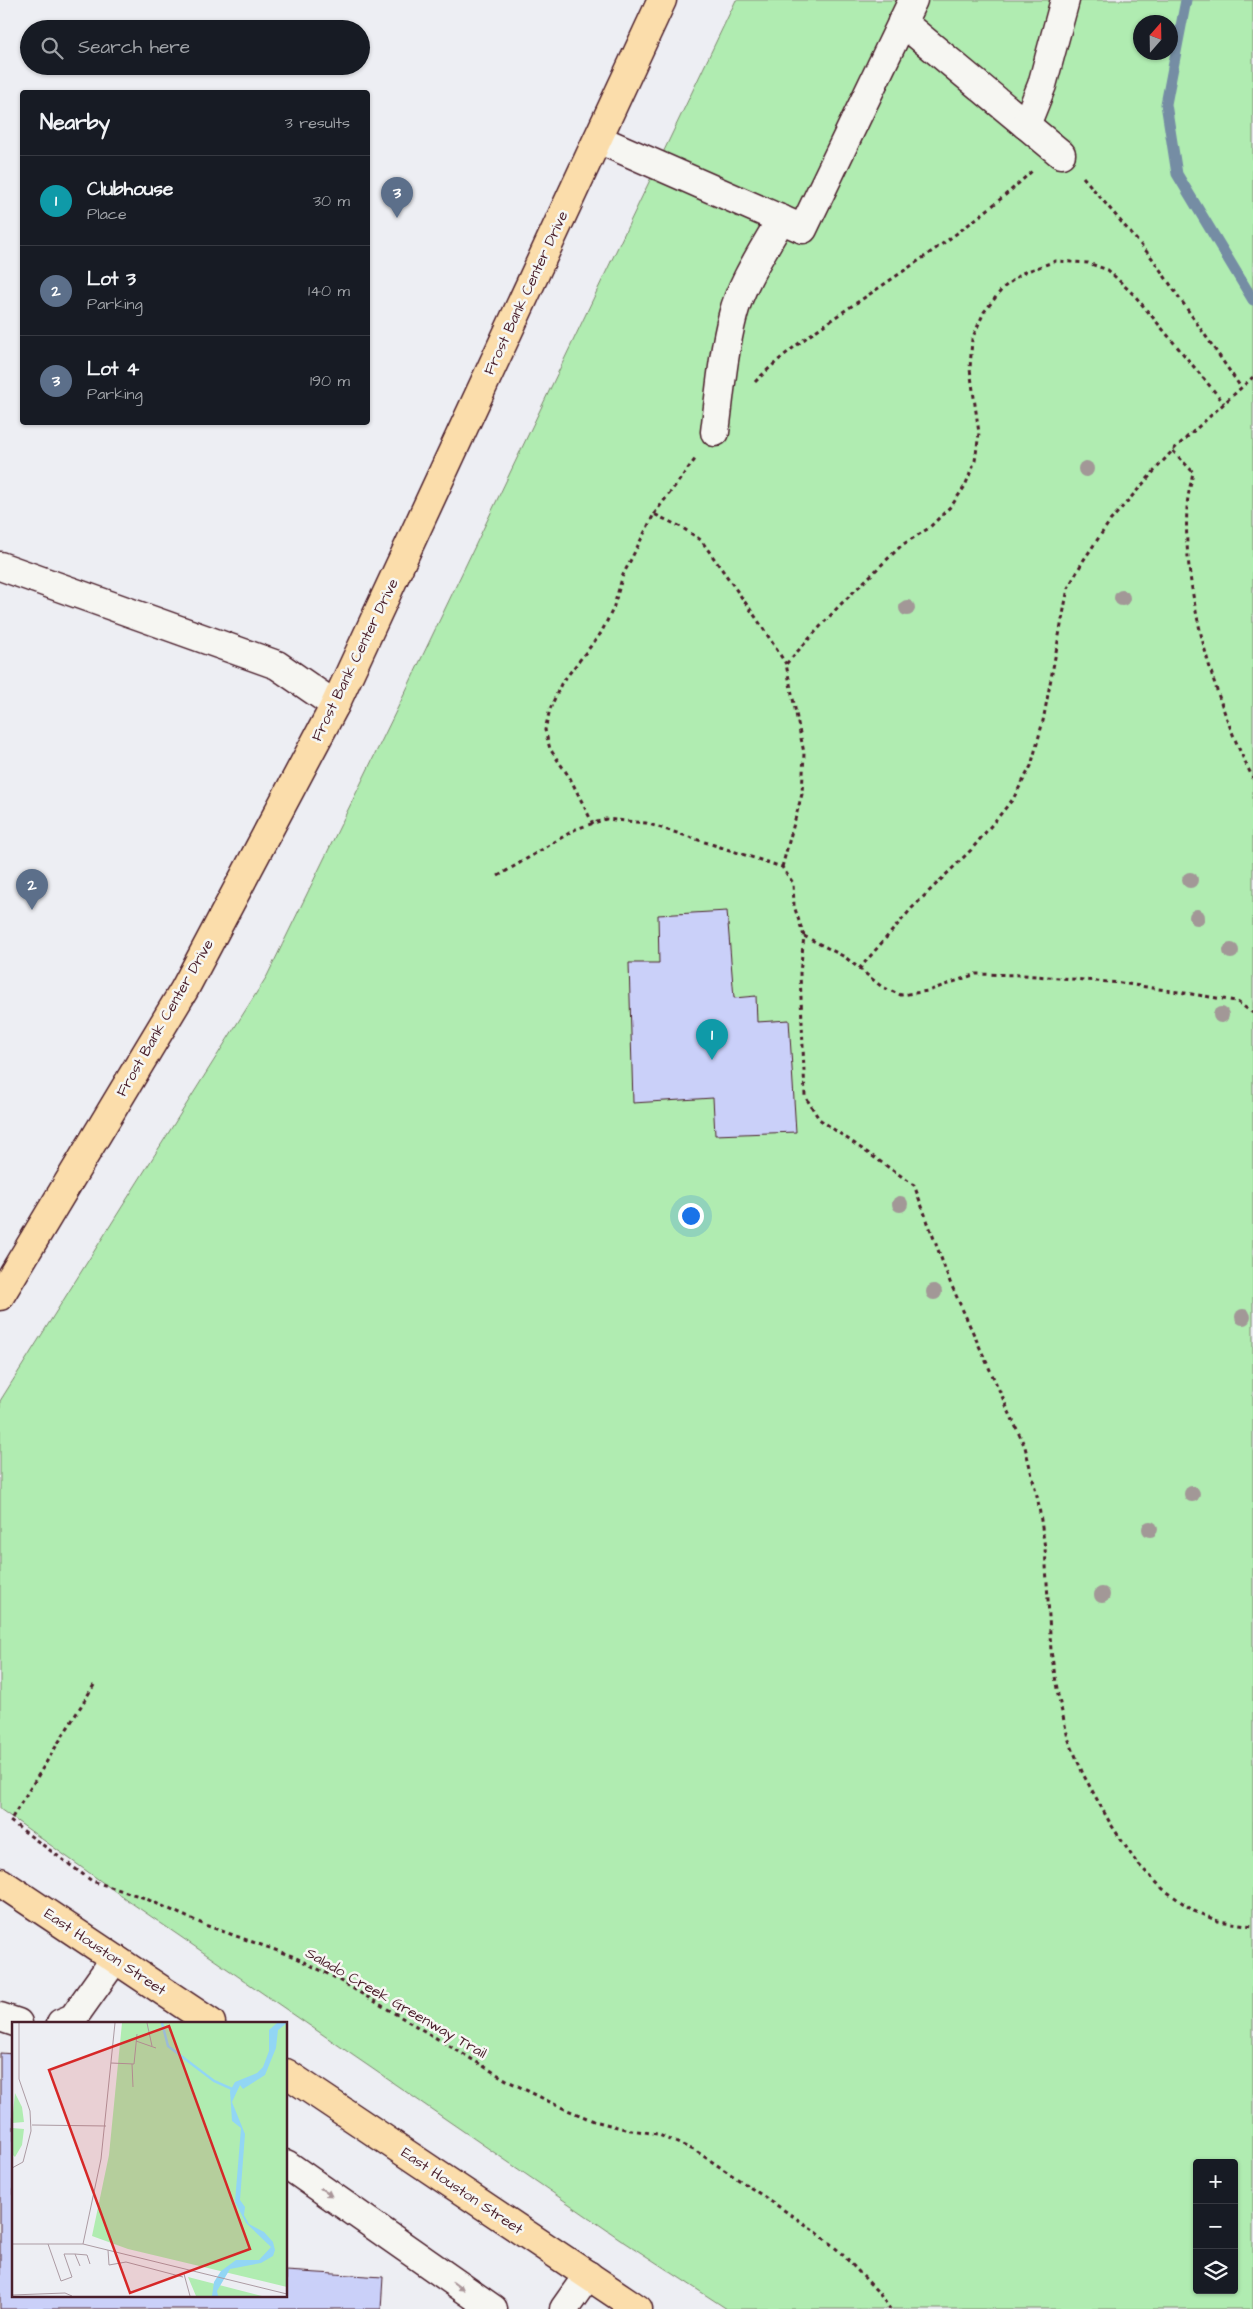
<!DOCTYPE html>
<html lang="en">
<head>
<meta charset="utf-8">
<style>
	:root { --surface:#171b24; --page:#20242c; --text:#f1f3f6; --muted:#9ea1a6; --line:#363941; --accent:#c8321e }
	body { margin:0; font-family:"Architects Daughter",sans-serif; background:var(--page); color:var(--text) }
	.controls { position:absolute; right:15px; bottom:15px; display:grid; overflow:hidden; border-radius:5px; box-shadow:0 1px 4px #0004 }
	.controls button { width:45px; height:45px; display:grid; place-items:center; padding:0; border:0; border-bottom:1px solid var(--line); background:var(--surface); color:var(--text); font:25px sans-serif }
	.compass { position:absolute; left:1133px; top:15px; width:45px; height:45px; border-radius:50%; background:var(--surface); box-shadow:0 1px 4px #0004; rotate:20deg }
	.you { position:absolute; left:690px; top:1215px; width:18px; height:18px; margin:-12px; border:4px solid #fff; border-radius:50%; background:#1a73e8; box-shadow:0 0 0 8px #1a73e833 }
	.badge { display:grid; place-items:center; width:32px; height:32px; border-radius:50%; background:var(--accent); color:#fff; font-size:16px; font-weight:700 }
	.pin { position:absolute; translate:-50% -41px; filter:drop-shadow(0 1px 2px #0008) }
	.pin::after { content:''; position:absolute; top:26px; width:18px; height:15px; background:inherit; clip-path:polygon(0 0,100% 0,50% 100%) }
	.list { margin:0; padding:0; list-style:none }
	h2 { display:flex; justify-content:space-between; align-items:center; height:65px; margin:0; padding:0 20px; font-size:21px }
	h2 small { font-size:16px; font-weight:400; color:var(--muted) }
	.list li { display:grid; grid-template-columns:32px 1fr auto; gap:15px; align-items:center; box-sizing:border-box; height:90px; padding:0 20px; border-top:1px solid var(--line) }
	.list b { display:block; font-size:19px; white-space:nowrap }
	.list p { margin:0; font-size:16px; white-space:nowrap; color:var(--muted) }
	.list em { font-size:16px; font-style:normal; color:var(--muted) }
	.icon { flex:none; width:28px; height:28px; fill:none; stroke:currentColor; stroke-width:2; stroke-linecap:round; stroke-linejoin:round }
	.map { position:relative; flex:none; width:1253px; height:2309px; overflow:hidden }
	.search { position:absolute; background:var(--surface); box-shadow:0 1px 4px #0004; left:20px; top:20px; width:350px; height:55px; display:flex; align-items:center; gap:12px; box-sizing:border-box; padding:0 18px; border-radius:28px; color:var(--muted); font-size:19px }
	.panel { position:absolute; background:var(--surface); box-shadow:0 1px 4px #0004; left:20px; top:90px; width:350px; height:335px; border-radius:5px }
	.map>svg:first-child { display:block }
	.green { fill:#b0ecb1; stroke:#7d866e; fill-rule:evenodd }
	.lines { fill:none; stroke-linecap:round; stroke-linejoin:round }
	.stream { stroke:#758da4; stroke-width:11 }
	.building { fill:#cad0f9; stroke:#4a1f2b }
	.minor-casing { stroke:#4a1f2b; stroke-width:31 }
	.major-casing { stroke:#4a1f2b; stroke-width:31 }
	.path { stroke:#4a1f2b; stroke-width:3; stroke-dasharray:4 4; stroke-linecap:butt }
	.minor { stroke:#f6f6f2; stroke-width:28 }
	.major { stroke:#fbddab; stroke-width:28 }
	.tree { fill:#a29897 }
	.oneway { fill:#a99598 }
	.labels { text-anchor:middle; dominant-baseline:central; stroke-width:5; stroke-linejoin:round; paint-order:stroke }
	.street-label { font-size:15px; fill:#4a1f2b; stroke:#f6f6f2 }
	.inset-river { fill:none; stroke:#92d6f4; stroke-width:2.5 }
	.inset-road { fill:none; stroke:#ac9ba3; stroke-width:1 }
	.view { fill:#d62828; fill-opacity:0.15; stroke:#d62828; stroke-width:2.5 }
	.inset-edge { fill:none; stroke:#4a1f2b; stroke-width:2.5 }
</style>
</head>
<body>
<div class="map">
<svg width="1253" height="2309" viewBox="0 0 1253 2309">
	<rect width="100%" height="100%" fill="#edeef3"/>
	<filter id="ink" filterUnits="userSpaceOnUse"><feTurbulence type="fractalNoise" baseFrequency=".02" numOctaves="2"/><feDisplacementMap in="SourceGraphic" scale="10" xChannelSelector="R" yChannelSelector="G"/><feConvolveMatrix kernelMatrix="1 2 1 2 8 2 1 2 1" color-interpolation-filters="sRGB"/></filter>
	<g filter="url(#ink)">
		<path class="green" d="M736 0H1253V2309H727L620 2239 130 1902 0 1809V1401L267 976 400 703ZM1140 22H1170V52H1140ZM1197 2163H1234V2290H1197Z"/>
		<g class="lines">
			<path class="stream" d="M1186 0 1166 104 1177 174 1253 300"/>
		</g>
		<g class="building">
			<path d="M727 911 734 998 756 996 757 1022 789 1020 796 1132 715 1135 713 1098 633 1103 629 963H659L658 915Z"/>
			<path d="M0 2053 14 2054V2295H286V2271L383 2277 381 2309H0Z"/>
		</g>
		<g class="lines">
			<g class="minor-casing">
				<g id="minor">
					<path d="M902 22 1061 154"/>
					<path d="M1026 125 1042 85 1065 0"/>
					<path d="M598 139 803 229 913 0"/>
					<path d="M715 432C720 393 723 353 733 315 741 283 765 248 781 219"/>
					<path d="M0 566 277 665 335 705"/>
					<path d="M0 2017 18 2023"/>
					<path d="M61 2023 73 2018 115 1959"/>
					<path d="M286 2164 493 2309"/>
					<path d="M564 2309 588 2275"/>
				</g>
			</g>
			<g class="major-casing">
				<g id="major">
					<path d="M0 1296 184 990 335 705 662 0"/>
					<path d="M0 1882 211 2023"/>
					<path d="M286 2073 638 2309"/>
				</g>
			</g>
			<g class="path">
				<path d="M1083 177 1152 258 1240 386"/>
				<path d="M755 382C799 337 854 306 905 270 949 240 993 208 1032 171"/>
				<path d="M1173 451 1193 472C1191 484 1187 497 1187 509 1182 590 1216 707 1253 778"/>
				<path d="M654 514 696 458"/>
				<path d="M593 824 570 778 550 749 545 730 550 709 561 684 601 633 613 609 623 575 654 514 681 527 701 540 757 619 786 664"/>
				<path d="M782 867 802 794 804 753 786 664 840 605 902 545 929 528 952 505 965 486 975 461 979 433 970 369 972 339 984 312 1003 288 1022 273 1056 261 1088 263 1108 270 1135 296 1224 403"/>
				<path d="M498 876 576 829 606 819 646 823 782 867 793 883 794 906 804 936 800 973 805 1096 819 1119 914 1185 950 1282 1025 1447 1038 1500 1045 1548 1051 1651 1058 1695 1068 1738 1083 1774 1110 1823 1136 1862 1163 1889 1194 1911 1218 1921 1253 1926"/>
				<path d="M804 936 845 957 882 987 901 995 928 991 976 974 1023 975 1121 983 1236 1001 1253 1013"/>
				<path d="M859 969 912 908 971 850 1013 799 1031 766 1043 721 1068 588 1083 561 1110 521 1173 450 1253 377"/>
				<path d="M94 1685 10 1821 92 1881 142 1897 205 1925 292 1956 332 1976 510 2082 558 2106 594 2121 625 2129 657 2134 696 2151 815 2231 839 2251 878 2292 890 2309"/>
			</g>
			<use href="#minor" class="minor"/>
			<use href="#major" class="major"/>
		</g>
		<g class="tree">
			<circle cx="1086" cy="469" r="8"/>
			<circle cx="1122" cy="598" r="8"/>
			<circle cx="907" cy="608" r="8"/>
			<circle cx="1190" cy="880" r="8"/>
			<circle cx="1197" cy="917" r="8"/>
			<circle cx="1231" cy="951" r="8"/>
			<circle cx="1221" cy="1015" r="8"/>
			<circle cx="900" cy="1204" r="8"/>
			<circle cx="934" cy="1292" r="8"/>
			<circle cx="1243" cy="1317" r="8"/>
			<circle cx="1192" cy="1494" r="8"/>
			<circle cx="1150" cy="1529" r="8"/>
			<circle cx="1102" cy="1595" r="8"/>
		</g>
		<defs><path id="oneway-solid" d="M-6-.8H1V-3.2L6.5 0L1 3.2V.8H-6Z" transform="scale(1.25)"/></defs>
		<g class="oneway">
			<use href="#oneway-solid" transform="translate(326 2192) rotate(34)"/>
			<use href="#oneway-solid" transform="translate(458 2286) rotate(36)"/>
		</g>
	</g>
	<g class="labels">
		<g class="street-label">
			<text transform="translate(526 293) rotate(-65)">Frost Bank Center Drive</text>
			<text transform="translate(355 660) rotate(-64)">Frost Bank Center Drive</text>
			<text transform="translate(165 1018) rotate(-60)">Frost Bank Center Drive</text>
			<text transform="translate(105 1952) rotate(34)">East Houston Street</text>
			<text transform="translate(396 2003) rotate(30)">Salado Creek Greenway Trail</text>
			<text transform="translate(462 2191) rotate(34)">East Houston Street</text>
		</g>
	</g>
	<g transform="translate(12 2022)">
		<rect width="275" height="275" fill="#edeef3"/>
		<path d="M110 1H275V265L116 227 80 214 97 133ZM3 71 10 85 12 100 0 101ZM0 106 12 107 10 123 3 135 0 132ZM176 255 250 274H184Z" fill="#b0ecb1"/>
		<path d="M265 1H275L266 8 264 26 253 53 231 67 228 63 220 80 233 112 228 178 233 185 232 193 237 202 252 210 261 220 263 228 261 234 249 241 218 247 205 269 206 274H200L202 260 209 249 224 238H247L259 225 234 201 223 180 229 106 220 99 218 69 223 60 245 51 251 45 257 29V8Z" fill="#92d6f4"/>
		<path class="inset-river" d="M150 1 156 24 202 59 220 67"/>
		<path class="inset-road" d="M135 1 140 24M124 19 144 26M99 41 122 42 125 12M120 42 121 65M20 103 94 104M0 146 11 140 19 109 18 89 7 57V1M0 222H71L275 272M36 222 49 259 60 255 52 232H63L68 244M71 222 89 137 103 1M96 228 97 243 114 240 171 255M63 232 75 233 78 242M172 252 178 274M0 273 53 271 60 274"/>
		<path class="view" d="M157 4 238 227 118 271 37 48Z"/>
		<rect width="275" height="275" class="inset-edge"/>
	</g>
</svg>
<div class="controls">
<button>+</button>
<button>−</button>
<button><svg class="icon" aria-label="layers" viewBox="0 0 24 24"><path d="M12 4l9 5-9 5-9-5zM3 14l9 5 9-5"/></svg></button>
</div>
<svg class="compass" viewBox="-18 -18 36 36"><path d="M0-13l5 13h-10z" fill="#e53935"/><path d="M0 13l5-13h-10z" fill="#9ea1a6"/></svg>
<div class="you"></div>
<div class="pin badge" style="left:712px;top:1060px;background:#0f9aa8">1</div>
<div class="pin badge" style="left:32px;top:910px;background:#5c6f8a">2</div>
<div class="pin badge" style="left:397px;top:218px;background:#5c6f8a">3</div>
<div class="search"><svg class="icon" aria-label="search" viewBox="0 0 24 24"><circle cx="10" cy="10" r="6"/><path d="M15 15l6 6"/></svg>Search here</div>
<section class="panel">
<h2>Nearby<small>3 results</small></h2>
<ul class="list">
<li><span class="badge" style="background:#0f9aa8">1</span><div><b>Clubhouse</b><p>Place</p></div><em>30 m</em></li>
<li><span class="badge" style="background:#5c6f8a">2</span><div><b>Lot 3</b><p>Parking</p></div><em>140 m</em></li>
<li><span class="badge" style="background:#5c6f8a">3</span><div><b>Lot 4</b><p>Parking</p></div><em>190 m</em></li>
</ul>
</section>
</div>
</body>
</html>
